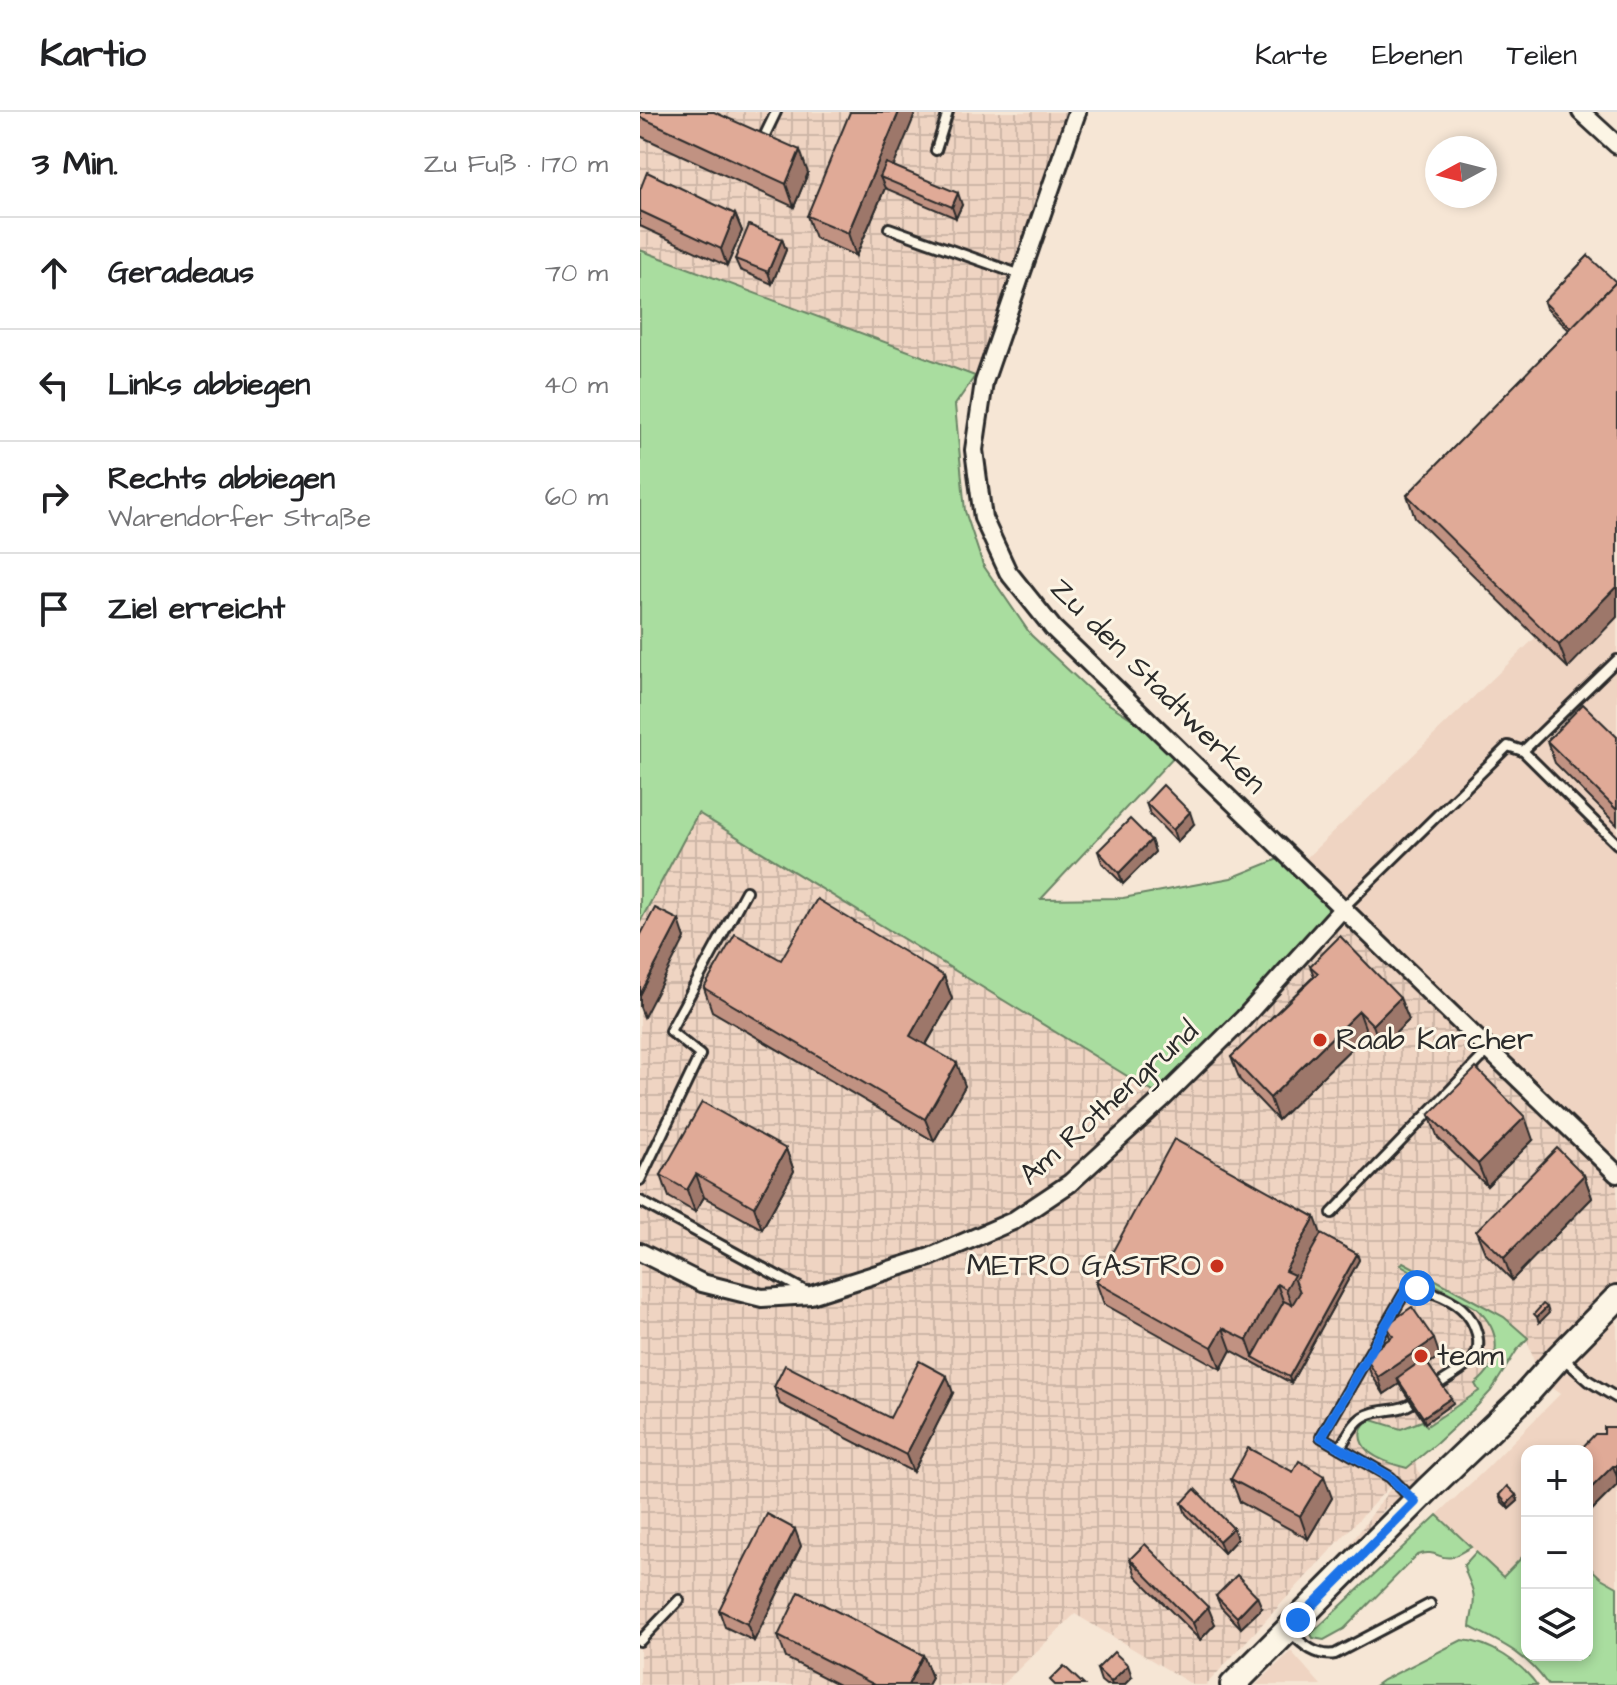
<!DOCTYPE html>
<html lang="de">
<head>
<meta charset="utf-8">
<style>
	:root { --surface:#fff; --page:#f2f2f2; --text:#202124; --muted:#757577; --line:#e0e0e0 }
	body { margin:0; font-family:"Architects Daughter",sans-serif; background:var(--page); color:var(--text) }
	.controls { position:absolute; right:24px; bottom:24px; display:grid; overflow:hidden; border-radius:16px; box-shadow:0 4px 12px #0003 }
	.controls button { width:72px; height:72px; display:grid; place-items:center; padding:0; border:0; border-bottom:2px solid var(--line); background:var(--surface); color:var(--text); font:40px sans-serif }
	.compass { position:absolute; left:785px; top:24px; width:72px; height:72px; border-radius:50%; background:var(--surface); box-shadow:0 4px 12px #0003; rotate:263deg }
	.stop { position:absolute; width:24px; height:24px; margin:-18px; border:6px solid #1a73e8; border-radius:50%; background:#fff }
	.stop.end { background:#1a73e8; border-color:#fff; box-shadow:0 2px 8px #0008 }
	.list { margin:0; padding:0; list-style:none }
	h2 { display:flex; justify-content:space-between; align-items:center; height:104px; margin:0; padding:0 32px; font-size:34px }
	h2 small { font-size:26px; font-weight:400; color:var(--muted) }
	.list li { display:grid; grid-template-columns:52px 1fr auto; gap:24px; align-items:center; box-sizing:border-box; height:112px; padding:0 32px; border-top:2px solid var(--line) }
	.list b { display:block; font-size:30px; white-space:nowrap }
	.list p { margin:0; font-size:26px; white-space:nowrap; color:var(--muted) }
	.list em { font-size:26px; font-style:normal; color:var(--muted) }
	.icon { flex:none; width:44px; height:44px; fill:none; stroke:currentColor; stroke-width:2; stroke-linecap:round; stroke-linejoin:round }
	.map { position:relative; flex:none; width:977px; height:1573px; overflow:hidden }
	header { display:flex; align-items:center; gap:48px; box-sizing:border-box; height:112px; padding:0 40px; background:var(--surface); border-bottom:2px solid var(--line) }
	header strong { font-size:38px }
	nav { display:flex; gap:44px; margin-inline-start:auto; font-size:28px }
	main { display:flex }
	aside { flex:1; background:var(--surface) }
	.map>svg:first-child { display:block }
	.built { fill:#efd4c2 }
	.industrial { fill:url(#industrial-grid) }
	.green { fill:#a9dd9f; stroke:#6a8465; stroke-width:2 }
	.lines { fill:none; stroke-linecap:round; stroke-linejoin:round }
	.lane-casing { stroke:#2b2b2b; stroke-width:14 }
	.street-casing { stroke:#2b2b2b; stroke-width:22 }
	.secondary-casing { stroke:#2b2b2b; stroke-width:30 }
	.lane { stroke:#fcf5e5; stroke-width:8 }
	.street { stroke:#fcf5e5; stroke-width:16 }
	.secondary { stroke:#fcf5e5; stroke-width:24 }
	.wall { fill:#c19282; stroke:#2b2b2b; stroke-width:2 }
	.shaded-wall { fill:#9d776a; stroke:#2b2b2b; stroke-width:2 }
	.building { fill:#e0aa97; stroke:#2b2b2b; stroke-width:2 }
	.route { stroke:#1a73e8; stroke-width:10 }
	.poi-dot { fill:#c8321e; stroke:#fcf5e5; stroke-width:3 }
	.labels { text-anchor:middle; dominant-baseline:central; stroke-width:6; stroke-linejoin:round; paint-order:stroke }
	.street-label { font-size:30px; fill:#2b2b2b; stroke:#fcf5e5 }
	.poi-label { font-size:30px; fill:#2b2b2b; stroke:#fcf5e5; text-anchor:start }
</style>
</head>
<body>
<header>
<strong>Kartio</strong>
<nav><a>Karte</a><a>Ebenen</a><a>Teilen</a></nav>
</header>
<main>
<aside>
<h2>3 Min.<small>Zu Fuß · 170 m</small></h2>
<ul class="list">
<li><svg class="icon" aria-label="ahead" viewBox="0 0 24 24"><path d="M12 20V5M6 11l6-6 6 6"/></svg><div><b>Geradeaus</b></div><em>70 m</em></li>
<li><svg class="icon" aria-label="left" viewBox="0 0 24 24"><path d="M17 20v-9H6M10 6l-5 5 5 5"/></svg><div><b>Links abbiegen</b></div><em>40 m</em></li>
<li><svg class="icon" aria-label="right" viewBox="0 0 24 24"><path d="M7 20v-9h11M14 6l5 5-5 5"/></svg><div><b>Rechts abbiegen</b><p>Warendorfer Straße</p></div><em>60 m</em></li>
<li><svg class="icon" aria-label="arrive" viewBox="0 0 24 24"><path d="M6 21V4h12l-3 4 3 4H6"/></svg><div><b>Ziel erreicht</b></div></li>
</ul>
</aside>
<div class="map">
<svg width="977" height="1573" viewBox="0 0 977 1573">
	<defs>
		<pattern id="industrial-grid" width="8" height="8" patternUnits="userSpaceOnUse" patternTransform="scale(2)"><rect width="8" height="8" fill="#efd4c2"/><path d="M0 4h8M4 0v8" fill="none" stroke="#cdb6a7"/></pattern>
	</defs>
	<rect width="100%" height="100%" fill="#f6e6d5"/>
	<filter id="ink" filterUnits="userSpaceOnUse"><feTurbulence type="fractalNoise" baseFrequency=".0125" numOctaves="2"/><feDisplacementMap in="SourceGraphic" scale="16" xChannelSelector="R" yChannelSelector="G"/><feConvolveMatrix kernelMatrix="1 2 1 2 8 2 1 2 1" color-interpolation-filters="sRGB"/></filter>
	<g filter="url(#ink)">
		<g class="built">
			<path d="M977 447V1062L659 753Z"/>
			<path d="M977 1186V1475L961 1466 947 1453V1339H887V1440L863 1465 797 1403 847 1356 920 1282 899 1267Z"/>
			<path d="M651 1539 681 1573H616Z"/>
		</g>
		<g class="industrial">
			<path d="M0 0H435L335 264 0 138Z"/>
			<path d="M58 701 523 986 703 796 977 1062V1186L899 1267 887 1227 877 1238 851 1279 838 1293 797 1331 774 1348 787 1378 759 1407 746 1395 672 1494 649 1518 760 1363 566 1573H553L435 1502 362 1573H0V810Z"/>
		</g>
		<g class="green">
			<path d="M0 138 335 264 315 293 325 399 343 453 391 523 455 583 540 638 401 787 483 786 591 766 648 743 703 796 523 986 58 701 0 810Z"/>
			<path d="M763 1150 864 1205 888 1226 877 1238 851 1279 838 1293 797 1331 767 1356C755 1353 739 1348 729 1340 717 1329 717 1314 732 1308L761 1317 782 1309 787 1314 839 1279 835 1272C863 1250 862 1219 836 1196L761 1153Z"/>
			<path d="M797 1403 831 1435C827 1437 816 1444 812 1445 800 1449 796 1436 777 1443L704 1517 684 1528 673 1526 671 1522Z"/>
			<path d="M836 1440 863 1465 887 1440V1543H947V1453L961 1466 977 1475V1573H908C887 1542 862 1531 830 1515 831 1503 836 1493 833 1480 831 1470 825 1463 824 1453Z"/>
			<path d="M822 1528C850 1530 881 1551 897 1573H736L743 1568Z"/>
		</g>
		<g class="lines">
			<g class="lane-casing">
				<g id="lane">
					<path d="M122 29 136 0"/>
					<path d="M296 38 308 0"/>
					<path d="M249 116 381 163"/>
					<path d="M883 639 977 732"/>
					<path d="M703 796 868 634 883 639 977 548"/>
					<path d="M0 1068 60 943 30 919 106 779"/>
					<path d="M0 1089 167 1180"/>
					<path d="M692 1101 849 938"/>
					<path d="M924 1247 949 1269 977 1286"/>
					<path d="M700 1336C705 1327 711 1316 718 1309 732 1295 756 1302 772 1291"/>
					<path d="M774 1389 750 1365 681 1325 765 1180C775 1173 783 1178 794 1181 815 1189 831 1199 837 1222 839 1230 839 1239 834 1246 827 1256 810 1264 799 1272"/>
					<path d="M651 1521C663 1533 677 1545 695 1542L790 1492"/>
					<path d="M0 1529 39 1488"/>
				</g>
			</g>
			<g class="street-casing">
				<g id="street">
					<path d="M437 0 344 270 334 338 343 406 368 460 413 516 977 1062"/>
					<path d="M941 0 977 33"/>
					<path d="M0 1140 62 1171 122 1186 171 1183 290 1145 373 1109 430 1071 523 986 603 907 703 796"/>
				</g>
			</g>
			<g class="secondary-casing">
				<path id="secondary" d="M593 1573 787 1378 882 1287 920 1244 977 1186"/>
			</g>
			<use href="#lane" class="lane"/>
			<use href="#street" class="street"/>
			<use href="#secondary" class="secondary"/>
		</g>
		<g class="wall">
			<path d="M0 0 168 61 154 95 0 24Z"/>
			<path d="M254 54 322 93 316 106 245 76 216 144 175 126 167 104Z"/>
			<path d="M0 78 95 102 102 119 87 154 0 114Z"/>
			<path d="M142 127 146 138 132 172 100 158 95 147Z"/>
			<path d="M948 144 928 556 775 406 767 383 929 218 906 196 904 190Z"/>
			<path d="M977 625V713L915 651 907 629Z"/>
			<path d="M506 691 554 712 537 730 510 702Z"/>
			<path d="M511 728 515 740 483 772 462 751 458 739Z"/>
			<path d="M141 848 304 864 312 887 286 933 325 974 294 1029 72 899 64 876Z"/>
			<path d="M670 854 769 908 741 935 727 921 638 1008 600 968 591 945 674 864Z"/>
			<path d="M789 1003 893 1028 847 1074 798 1026Z"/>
			<path d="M146 1037 154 1059 122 1117 64 1085 55 1100 29 1085 21 1063Z"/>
			<path d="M944 1063 952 1086 872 1168 845 1141 836 1119Z"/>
			<path d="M681 1122 717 1142 719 1148 651 1271 591 1238 581 1257 464 1192 456 1170Z"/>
			<path d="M746 1213 800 1244 788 1252 813 1291 785 1311 759 1272 744 1282 731 1262 725 1245 750 1226Z"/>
			<path d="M134 1275 250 1306 313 1281 273 1360 140 1292Z"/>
			<path d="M977 1315V1373L947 1403V1339L964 1322Z"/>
			<path d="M653 1360 692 1386 668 1427 600 1390 591 1367Z"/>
			<path d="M859 1383H876L878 1389 869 1397 861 1389Z"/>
			<path d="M542 1391 593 1416 597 1427 584 1441 546 1402Z"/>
			<path d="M161 1434 114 1529 85 1515 79 1498Z"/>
			<path d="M490 1447 575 1512 560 1528 496 1464Z"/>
			<path d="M576 1484 622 1496 601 1516 581 1495Z"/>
			<path d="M138 1524 283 1543 292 1566 288 1573H199L146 1546Z"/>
			<path d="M457 1557 492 1565 484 1573H466L461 1569Z"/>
		</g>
		<g class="shaded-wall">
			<path d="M259 0H276L248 68 240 65 245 76 216 144 208 121Z"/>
			<path d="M160 38 168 61 154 95 146 72Z"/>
			<path d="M318 81 322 93 316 106 312 95Z"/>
			<path d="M95 102 102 119 87 154 81 137Z"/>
			<path d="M142 127 146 138 132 172 128 160Z"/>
			<path d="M977 474V505L928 556 919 533Z"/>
			<path d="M550 700 554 712 537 730 533 718Z"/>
			<path d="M511 728 515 740 483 772 479 761Z"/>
			<path d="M39 808 45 826 4 905 0 895V883Z"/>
			<path d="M304 864 312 887 278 946 270 924Z"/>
			<path d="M760 886 769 908 741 935 733 913Z"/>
			<path d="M719 899 727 921 638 1008 630 986Z"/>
			<path d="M317 951 325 974 294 1029 285 1007Z"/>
			<path d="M885 1005 893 1028 847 1074 838 1052Z"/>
			<path d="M146 1037 154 1059 122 1117 114 1095Z"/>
			<path d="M56 1062 64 1085 55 1100 47 1078Z"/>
			<path d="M944 1063 952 1086 872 1168 864 1146Z"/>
			<path d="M675 1105 683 1128 662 1186 654 1199 646 1177 645 1159Z"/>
			<path d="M717 1142 719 1148 651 1271 649 1265Z"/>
			<path d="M637 1172 645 1194 613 1245 607 1228Z"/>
			<path d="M907 1195 909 1201 899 1211 897 1205Z"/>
			<path d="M583 1216 591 1238 581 1257 572 1235Z"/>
			<path d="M794 1227 800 1244 760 1271 757 1266 759 1272 744 1282 738 1265Z"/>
			<path d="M307 1264 313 1281 273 1360 266 1343Z"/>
			<path d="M811 1286 813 1291 785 1311 783 1305Z"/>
			<path d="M973 1354 977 1365V1373L947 1403V1380Z"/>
			<path d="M684 1364 692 1386 668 1427 660 1404Z"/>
			<path d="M876 1383 878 1389 869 1397 867 1392Z"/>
			<path d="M593 1416 597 1427 584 1441 579 1429Z"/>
			<path d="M155 1417 161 1434 114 1529 107 1512Z"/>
			<path d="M617 1484 622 1496 601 1516 597 1505Z"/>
			<path d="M568 1495 575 1512 560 1528 553 1511Z"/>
			<path d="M283 1543 292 1566 288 1573H268Z"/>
			<path d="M488 1553 492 1565 484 1573H472L471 1570Z"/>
		</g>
		<g class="building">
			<path d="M0 0H74L160 38 146 72 0 5Z"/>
			<path d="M210 0H259L208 121 167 104Z"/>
			<path d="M246 51 318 81 312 95 240 65Z"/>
			<path d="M7 60 95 102 81 137 0 99V78Z"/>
			<path d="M109 113 142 127 128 160 95 147Z"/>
			<path d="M948 144 976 170 931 216 904 190Z"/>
			<path d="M977 169V474L919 533 767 383Z"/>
			<path d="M943 592 977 625V698L907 629Z"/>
			<path d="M523 673 550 700 533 718 506 691Z"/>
			<path d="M490 707 511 728 479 761 458 739Z"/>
			<path d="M177 787 304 864 270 924 317 951 285 1007 64 876 95 822 141 848Z"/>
			<path d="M15 796 39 808 0 883V824Z"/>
			<path d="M700 824 760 886 733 913 719 899 630 986 591 945 678 861 670 854Z"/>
			<path d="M836 956 885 1005 838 1052 789 1003Z"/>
			<path d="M62 990 146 1037 114 1095 56 1062 47 1078 21 1063Z"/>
			<path d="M534 1027 675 1105 645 1159 654 1163 646 1177 637 1172 607 1228 583 1216 572 1235 456 1170Z"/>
			<path d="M917 1036 944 1063 864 1146 836 1119Z"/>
			<path d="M681 1122 717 1142 649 1265 613 1245 644 1189 652 1193 660 1180 655 1168Z"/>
			<path d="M903 1192 907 1195 897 1205 894 1202Z"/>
			<path d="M772 1195 794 1227 738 1265 725 1245 753 1224 746 1213Z"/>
			<path d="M784 1247 811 1286 783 1305 757 1266Z"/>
			<path d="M279 1249 307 1264 266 1343 134 1275 145 1253 250 1306Z"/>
			<path d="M964 1315H977V1354H973L947 1380V1339H939L955 1322H964Z"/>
			<path d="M608 1336 653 1360 659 1349 684 1364 660 1404 591 1367Z"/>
			<path d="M867 1374 876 1383 867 1392 859 1383Z"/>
			<path d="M555 1377 593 1416 579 1429 542 1391Z"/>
			<path d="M127 1402 155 1417 107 1512 79 1498Z"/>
			<path d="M505 1432 568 1495 553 1511 490 1447Z"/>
			<path d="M597 1463 617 1484 597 1505 576 1484Z"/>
			<path d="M159 1480 283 1543 268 1573H235L138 1524Z"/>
			<path d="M474 1540 488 1553 471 1570 457 1557Z"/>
			<path d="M424 1554 444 1573H415L410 1568Z"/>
		</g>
	</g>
	<g class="lines" filter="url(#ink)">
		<path class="route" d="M658 1508 775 1390 750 1365 681 1325 765 1180 770 1176H777"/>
	</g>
	<g class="poi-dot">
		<circle cx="680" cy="928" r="8"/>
		<circle cx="577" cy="1154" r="8"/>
		<circle cx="781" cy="1244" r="8"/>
	</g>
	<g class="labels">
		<g class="street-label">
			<text transform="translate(518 574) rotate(45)">Zu den Stadtwerken</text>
			<text transform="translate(469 991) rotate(-42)">Am Rothengrund</text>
		</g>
		<g class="poi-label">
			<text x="696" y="928">Raab Karcher</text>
			<text x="561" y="1154" text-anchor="end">METRO GASTRO</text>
			<text x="797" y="1244">team</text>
		</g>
	</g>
</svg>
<div class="controls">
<button>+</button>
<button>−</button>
<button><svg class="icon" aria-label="layers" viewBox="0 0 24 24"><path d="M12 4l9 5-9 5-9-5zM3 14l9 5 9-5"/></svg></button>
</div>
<svg class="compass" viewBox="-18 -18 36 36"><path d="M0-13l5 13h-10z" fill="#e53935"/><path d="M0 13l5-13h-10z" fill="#757577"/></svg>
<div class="stop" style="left:777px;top:1176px"></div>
<div class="stop end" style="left:658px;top:1508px"></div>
</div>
</main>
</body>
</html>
